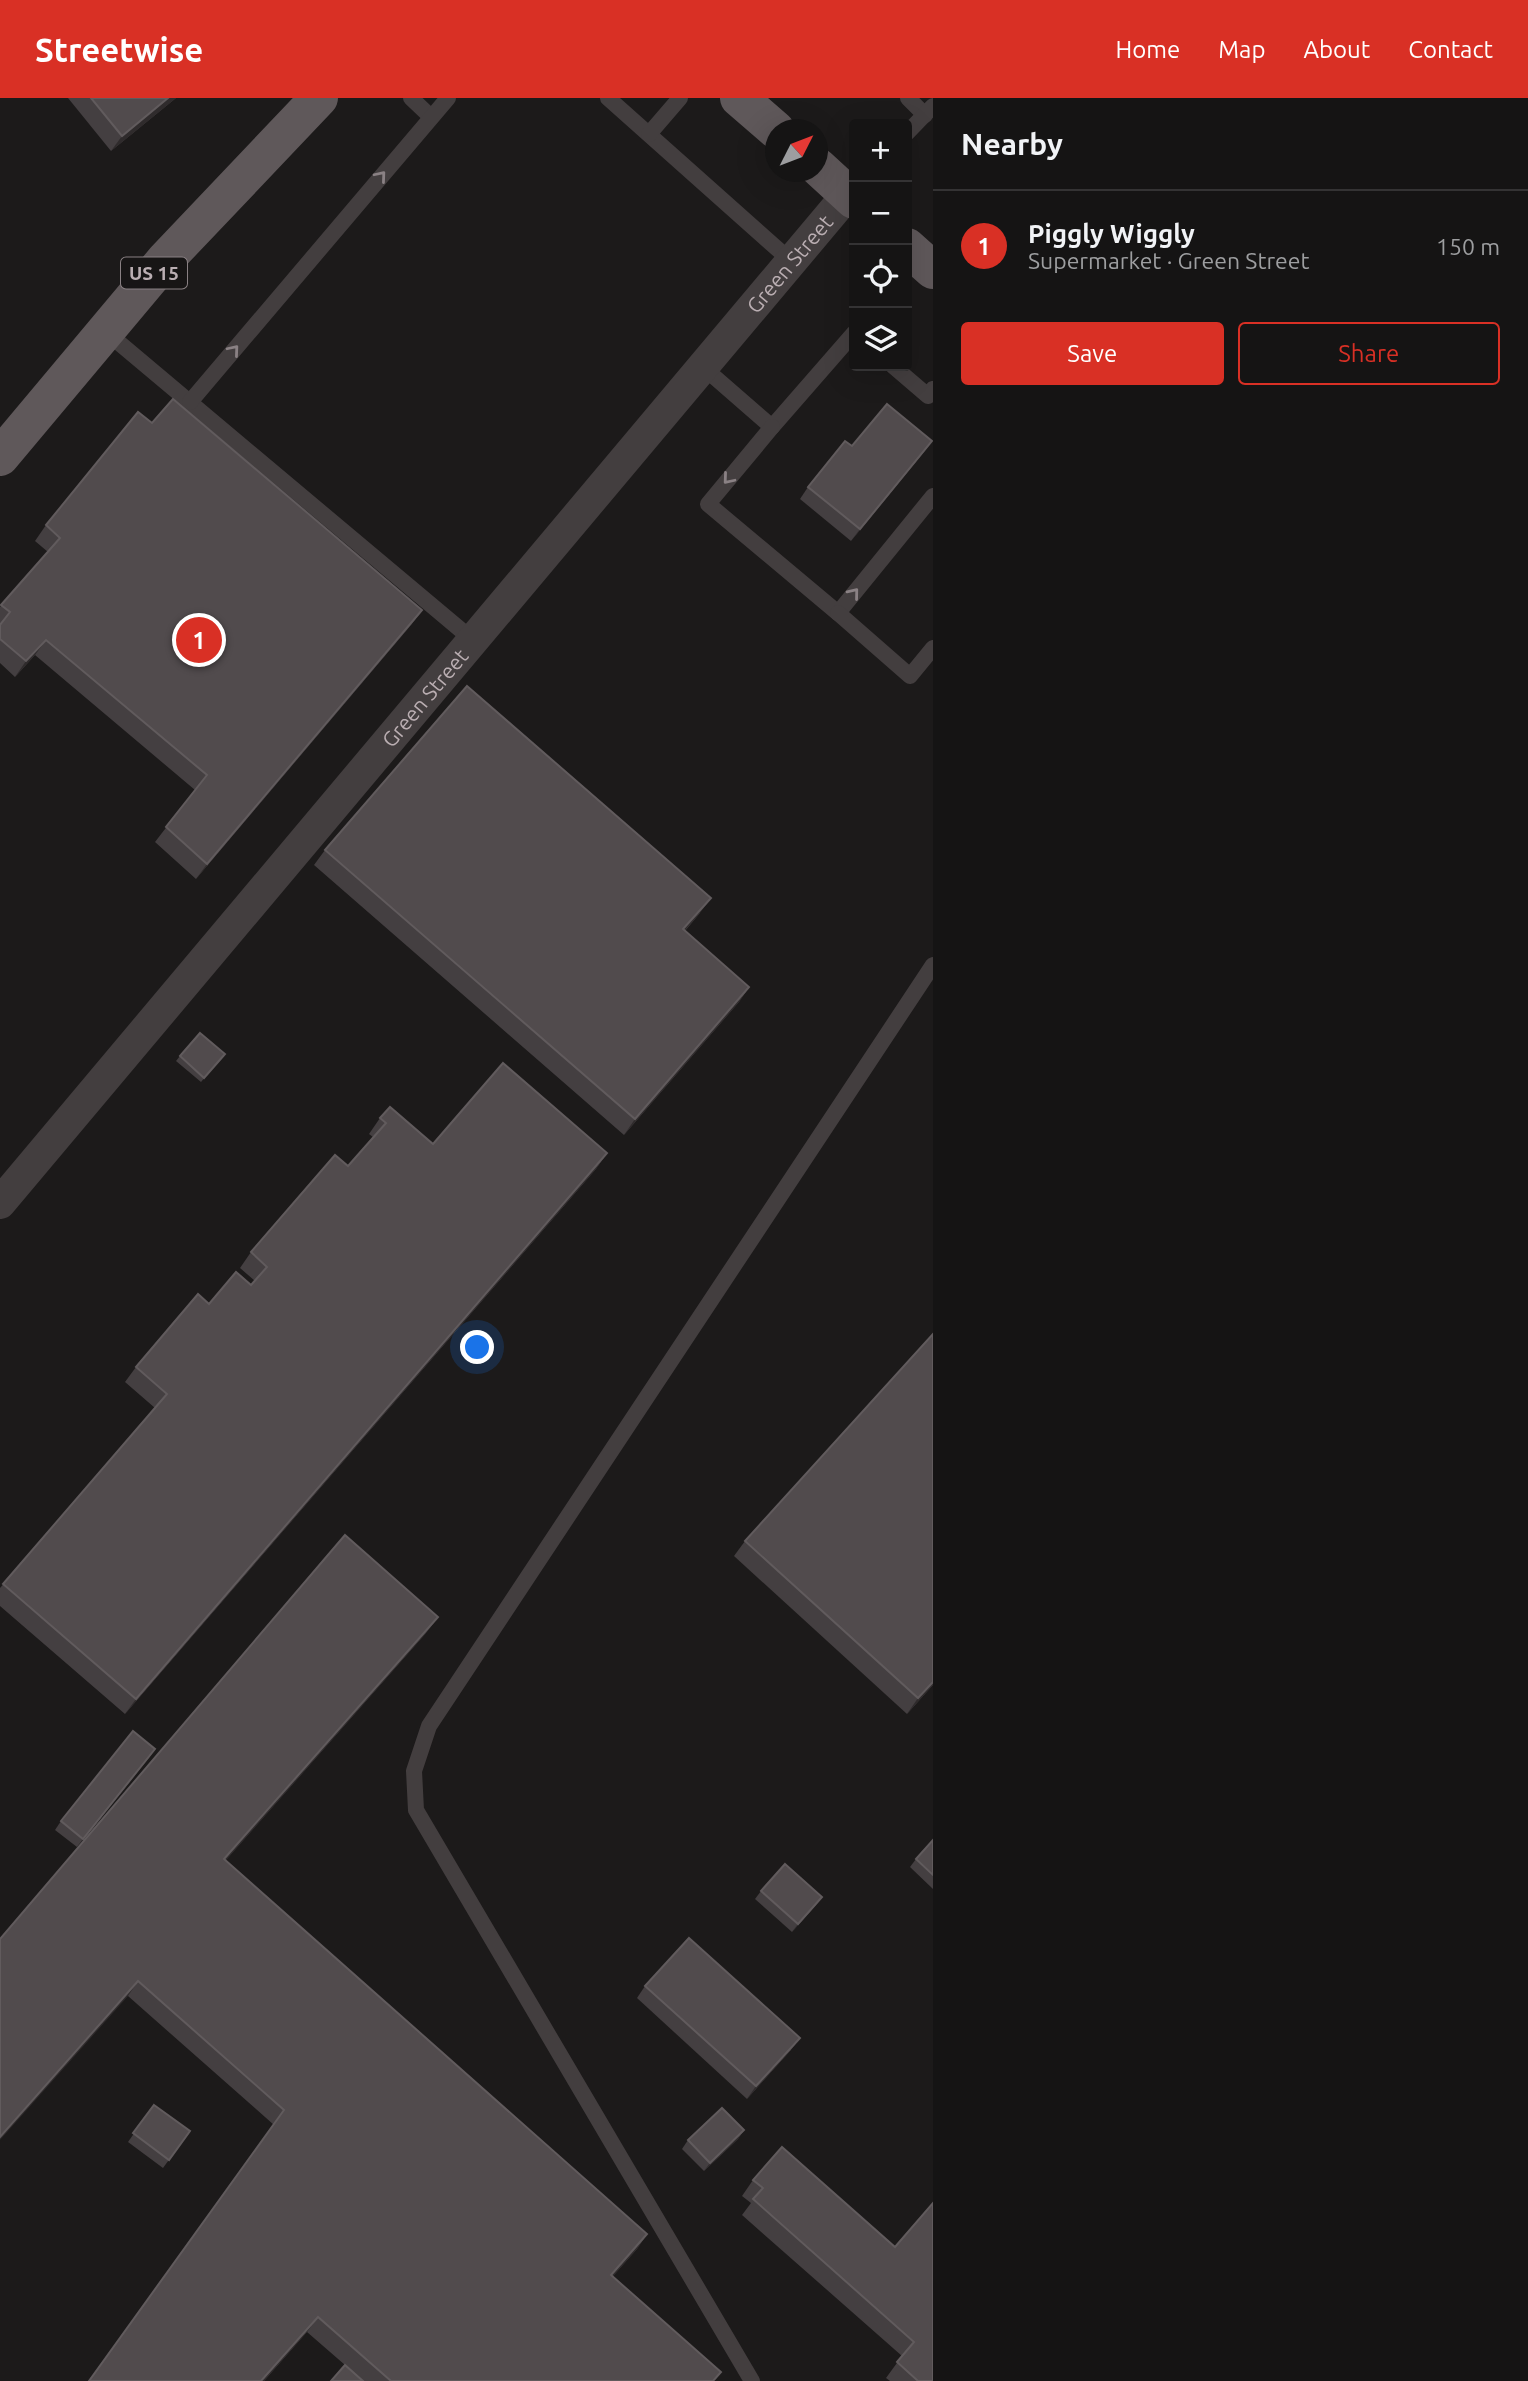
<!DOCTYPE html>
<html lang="en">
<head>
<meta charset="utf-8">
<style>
	:root { --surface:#151414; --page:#1e1d1d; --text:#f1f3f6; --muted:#9d9ea0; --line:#343334; --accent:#d93025 }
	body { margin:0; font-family:Ubuntu,sans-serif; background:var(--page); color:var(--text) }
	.controls { position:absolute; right:21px; top:21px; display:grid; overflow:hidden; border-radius:7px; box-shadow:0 7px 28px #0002 }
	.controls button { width:63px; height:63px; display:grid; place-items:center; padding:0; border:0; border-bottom:2px solid var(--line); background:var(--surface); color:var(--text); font:35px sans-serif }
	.compass { position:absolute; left:765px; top:21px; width:63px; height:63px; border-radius:50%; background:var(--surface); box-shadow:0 7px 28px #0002; rotate:48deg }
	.you { position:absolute; left:478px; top:1250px; width:24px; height:24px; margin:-18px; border:5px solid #fff; border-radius:50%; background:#1a73e8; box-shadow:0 0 0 10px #1a73e833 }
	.badge { display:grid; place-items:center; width:46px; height:46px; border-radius:50%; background:var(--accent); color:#fff; font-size:23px; font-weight:700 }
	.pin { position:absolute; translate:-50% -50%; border:4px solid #fff; box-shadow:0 2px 7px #0006 }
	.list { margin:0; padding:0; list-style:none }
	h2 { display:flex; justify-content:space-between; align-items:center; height:91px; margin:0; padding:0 28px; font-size:30px }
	h2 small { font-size:23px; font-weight:400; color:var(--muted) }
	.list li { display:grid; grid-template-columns:46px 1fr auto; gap:21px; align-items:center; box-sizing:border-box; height:112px; padding:0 28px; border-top:2px solid var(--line) }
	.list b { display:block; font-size:26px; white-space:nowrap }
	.list p { margin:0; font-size:23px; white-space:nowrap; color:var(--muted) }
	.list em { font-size:23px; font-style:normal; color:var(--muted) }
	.actions { display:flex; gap:14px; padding:21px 28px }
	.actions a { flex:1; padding:16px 0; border:2px solid var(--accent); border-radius:7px; text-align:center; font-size:24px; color:var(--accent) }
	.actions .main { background:var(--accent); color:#fff }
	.icon { flex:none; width:38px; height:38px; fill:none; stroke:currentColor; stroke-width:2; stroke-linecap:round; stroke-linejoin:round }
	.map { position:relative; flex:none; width:933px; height:2283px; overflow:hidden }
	header { display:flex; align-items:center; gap:42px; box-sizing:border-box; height:98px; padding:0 35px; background:var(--accent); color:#fff }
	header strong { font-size:33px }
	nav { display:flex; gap:38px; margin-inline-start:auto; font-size:24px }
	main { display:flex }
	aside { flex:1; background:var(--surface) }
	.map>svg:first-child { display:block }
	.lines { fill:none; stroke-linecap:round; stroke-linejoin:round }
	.lane { stroke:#433e3f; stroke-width:16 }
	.street { stroke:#433e3f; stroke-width:32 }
	.primary { stroke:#5f585a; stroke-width:38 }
	.wall { fill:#443f41 }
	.shaded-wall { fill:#2f2b2c }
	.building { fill:#514b4d; stroke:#615b5d; stroke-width:2 }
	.oneway { stroke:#8a8184 }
	.labels { text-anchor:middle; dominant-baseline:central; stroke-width:5; stroke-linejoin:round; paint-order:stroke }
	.shield { fill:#171515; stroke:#898083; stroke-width:2 }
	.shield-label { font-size:19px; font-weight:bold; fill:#baaeb2 }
	.street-label { font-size:21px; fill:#baaeb2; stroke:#171515 }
</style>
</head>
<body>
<header>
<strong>Streetwise</strong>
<nav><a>Home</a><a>Map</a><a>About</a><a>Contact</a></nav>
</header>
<main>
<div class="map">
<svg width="933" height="2283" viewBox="0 0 933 2283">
	<rect width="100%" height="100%" fill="#1c1a1a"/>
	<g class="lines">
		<g class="lane">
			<path d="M411 0 431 19"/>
			<path d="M608 0 791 163"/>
			<path d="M908 0 925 17"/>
			<path d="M907 35 933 8"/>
			<path d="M649 36 680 0"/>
			<path d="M105 233 474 543"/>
			<path d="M893 268 928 298 933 291"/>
			<path d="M703 269 772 329 854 235"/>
			<path d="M190 304 448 0"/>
			<path d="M772 329 708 406 838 515 933 398"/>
			<path d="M838 515 910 578 933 550"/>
			<path d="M752 2283 416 1712 414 1673 429 1628 933 867"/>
		</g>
		<path class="street" id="s1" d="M0 1105 848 96"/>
		<g class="primary">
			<path d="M739 0 776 32"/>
			<path d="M818 69 854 102"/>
			<path d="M907 149 933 172"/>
			<path d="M0 359 166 161 319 0"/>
		</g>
	</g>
	<g class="wall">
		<path d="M68 0H176L111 53Z"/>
		<path d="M152 325 422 512 411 527 196 781 155 744 195 692 35 557 15 579 0 565V509L48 454 35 443 46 427Z"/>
		<path d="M932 343 923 355 851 443 800 401 808 389Z"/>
		<path d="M325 752 700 815 685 833 749 889 739 904 624 1037 314 767Z"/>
		<path d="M225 956 201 984 176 963 180 958Z"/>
		<path d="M380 1020 433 1046 607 1055 596 1071 125 1616 0 1508V1490L155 1310 125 1284 136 1269 209 1206 251 1187 255 1183 240 1170 251 1154 348 1068 373 1039 369 1036Z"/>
		<path d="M745 1443 933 1587 907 1616 734 1458Z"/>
		<path d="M427 1534 225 1763 647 2136 637 2151 613 2178 714 2283H331L345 2267 307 2234 264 2283H89L274 2027 128 1898 0 1841Z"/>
		<path d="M155 1651 77 1749 55 1732 61 1723Z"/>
		<path d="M933 1742V1791L910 1769 916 1761Z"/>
		<path d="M761 1793 816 1807 792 1834 755 1801Z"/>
		<path d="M645 1888 791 1952 747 2001 637 1900Z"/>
		<path d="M154 2007 190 2033 163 2070 128 2044Z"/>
		<path d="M744 2032 738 2041 704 2073 682 2051 688 2042Z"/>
		<path d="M753 2082 895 2149 933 2283H890L886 2280 902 2258 742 2117 751 2105 742 2098Z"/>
	</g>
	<g class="shaded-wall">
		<path d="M168 0H176L111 53 122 38Z"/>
		<path d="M932 343 923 355 851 443 860 431Z"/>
		<path d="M422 512 411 527 196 781 207 766Z"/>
		<path d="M46 542 35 557 15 579 26 563Z"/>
		<path d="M711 800 700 815 672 847 683 831Z"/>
		<path d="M749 889 739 904 624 1037 635 1021Z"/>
		<path d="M607 1055 596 1071 125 1616 136 1601Z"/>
		<path d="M438 1519 427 1534 213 1777 224 1761Z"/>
		<path d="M933 1584V1587L907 1616 918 1600Z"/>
		<path d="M155 1651 149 1660 77 1749 83 1741Z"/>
		<path d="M822 1799 816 1807 792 1834 798 1826Z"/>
		<path d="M138 1883 128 1898 0 2042V2039Z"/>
		<path d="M800 1940 791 1952 747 2001 756 1988Z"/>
		<path d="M744 2032 738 2041 704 2073 710 2065Z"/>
		<path d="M647 2136 637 2151 601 2192 611 2177Z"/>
		<path d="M318 2219 307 2234 264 2283H261Z"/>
	</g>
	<g class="building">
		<path d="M91 0H168L122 38Z"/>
		<path d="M173 301 422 512 207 766 166 729 207 677 46 542 26 563 0 541V527L10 514 1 507 60 440 46 427 138 314 152 325Z"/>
		<path d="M887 306 932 343 860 431 808 389 845 343 852 348Z"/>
		<path d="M467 588 711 800 683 831 749 889 635 1021 325 752Z"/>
		<path d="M200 935 225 956 204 980 180 958Z"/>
		<path d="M503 965 607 1055 136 1601 3 1486 167 1296 136 1269 198 1196 209 1206 236 1174 251 1187 267 1169 251 1154 335 1057 348 1068 386 1025 380 1020 390 1009 433 1046Z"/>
		<path d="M933 1236V1584L918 1600 745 1443Z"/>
		<path d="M345 1437 438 1519 224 1761 647 2136 611 2177 721 2274 713 2283H391L318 2219 261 2283H89L284 2012 138 1883 0 2039V1841Z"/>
		<path d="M133 1633 155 1651 83 1741 61 1723Z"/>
		<path d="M933 1742V1777L916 1761Z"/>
		<path d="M785 1766 822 1799 798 1826 761 1793Z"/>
		<path d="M689 1840 800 1940 756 1988 645 1888Z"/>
		<path d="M154 2007 190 2033 169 2062 133 2035Z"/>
		<path d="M722 2010 744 2032 710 2065 688 2042Z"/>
		<path d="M782 2049 895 2149 933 2105V2283H918L897 2264 914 2244 753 2101 763 2090 753 2082Z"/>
		<path d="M345 2267 363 2283H331Z"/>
	</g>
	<defs><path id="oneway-chevron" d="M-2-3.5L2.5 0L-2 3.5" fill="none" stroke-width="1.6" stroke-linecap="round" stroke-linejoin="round" transform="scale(1.75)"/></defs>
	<g class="oneway">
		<use href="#oneway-chevron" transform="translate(381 78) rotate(-50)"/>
		<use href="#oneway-chevron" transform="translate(234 252) rotate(-50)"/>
		<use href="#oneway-chevron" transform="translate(728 381) rotate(130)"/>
		<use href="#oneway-chevron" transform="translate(854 495) rotate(-51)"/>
	</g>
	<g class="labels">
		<rect class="shield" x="121" y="159.5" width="66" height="31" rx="5"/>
		<g class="shield-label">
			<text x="154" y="175">US 15</text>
		</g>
		<g class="street-label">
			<text stroke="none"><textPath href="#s1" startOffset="1227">Green Street</textPath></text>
			<text stroke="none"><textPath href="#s1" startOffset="660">Green Street</textPath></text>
		</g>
	</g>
</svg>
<div class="controls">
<button>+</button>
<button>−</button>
<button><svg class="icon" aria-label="locate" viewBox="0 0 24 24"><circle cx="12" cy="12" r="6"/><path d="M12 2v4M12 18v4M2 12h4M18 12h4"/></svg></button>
<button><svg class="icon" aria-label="layers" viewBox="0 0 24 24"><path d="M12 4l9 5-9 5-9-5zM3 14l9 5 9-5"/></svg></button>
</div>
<svg class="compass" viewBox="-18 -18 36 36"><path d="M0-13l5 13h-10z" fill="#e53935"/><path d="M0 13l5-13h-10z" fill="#9d9ea0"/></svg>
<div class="you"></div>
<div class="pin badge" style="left:199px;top:542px">1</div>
</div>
<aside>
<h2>Nearby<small></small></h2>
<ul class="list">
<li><span class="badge">1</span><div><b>Piggly Wiggly</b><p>Supermarket · Green Street</p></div><em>150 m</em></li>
</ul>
<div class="actions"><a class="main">Save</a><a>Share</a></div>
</aside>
</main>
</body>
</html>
